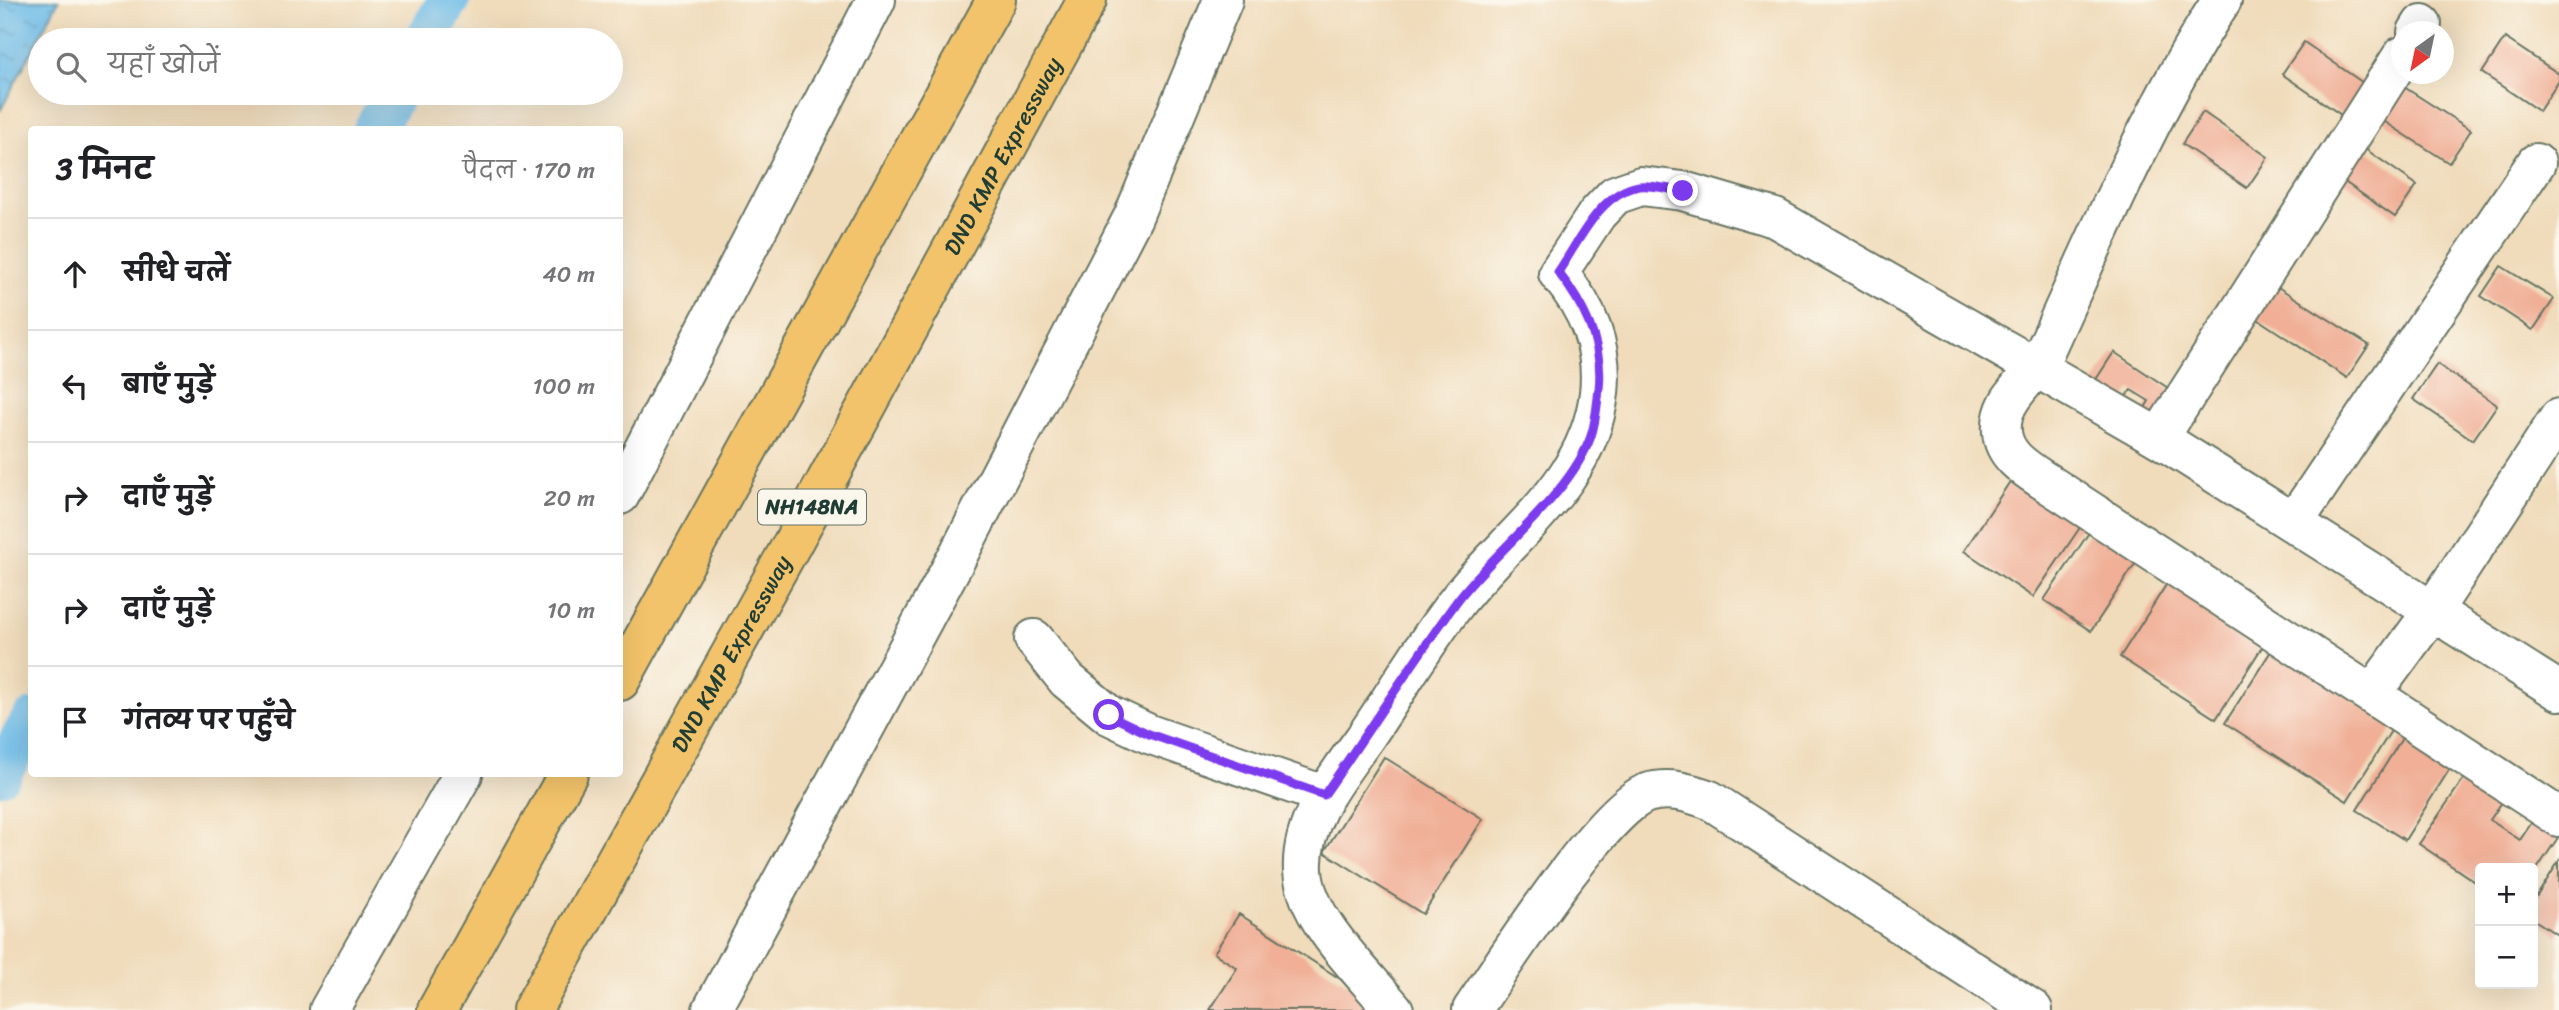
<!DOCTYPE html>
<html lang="hi">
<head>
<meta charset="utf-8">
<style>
	:root { --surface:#fff; --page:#f2f2f2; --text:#202124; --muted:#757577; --line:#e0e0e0 }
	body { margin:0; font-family:Sriracha,"Playpen Sans Deva",sans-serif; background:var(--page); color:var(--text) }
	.controls { position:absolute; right:21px; bottom:21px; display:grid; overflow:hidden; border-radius:7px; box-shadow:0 7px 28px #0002 }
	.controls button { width:63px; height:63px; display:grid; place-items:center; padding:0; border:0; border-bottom:2px solid var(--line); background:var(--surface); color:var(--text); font:35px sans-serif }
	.compass { position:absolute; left:2391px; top:21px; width:63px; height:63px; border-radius:50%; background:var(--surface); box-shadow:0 7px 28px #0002; rotate:213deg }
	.stop { position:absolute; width:21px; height:21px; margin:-16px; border:5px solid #7c3aed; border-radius:50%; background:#fff }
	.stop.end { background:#7c3aed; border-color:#fff; box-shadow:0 2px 7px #0008 }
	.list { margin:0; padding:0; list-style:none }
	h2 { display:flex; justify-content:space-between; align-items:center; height:91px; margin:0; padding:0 28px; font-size:30px }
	h2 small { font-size:23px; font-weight:400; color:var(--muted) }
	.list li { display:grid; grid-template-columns:46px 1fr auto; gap:21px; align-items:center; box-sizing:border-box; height:112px; padding:0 28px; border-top:2px solid var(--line) }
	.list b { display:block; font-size:26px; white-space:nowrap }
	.list em { font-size:23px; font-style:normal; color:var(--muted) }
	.icon { flex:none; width:38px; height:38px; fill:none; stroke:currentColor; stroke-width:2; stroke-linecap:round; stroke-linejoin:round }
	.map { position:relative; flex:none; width:2559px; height:1010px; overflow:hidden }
	.search { position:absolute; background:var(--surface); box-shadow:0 7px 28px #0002; left:28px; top:28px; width:595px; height:77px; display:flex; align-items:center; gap:18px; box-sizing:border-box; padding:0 24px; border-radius:38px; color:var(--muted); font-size:26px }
	.panel { position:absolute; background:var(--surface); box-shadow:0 7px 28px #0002; left:28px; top:126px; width:595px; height:651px; border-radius:7px }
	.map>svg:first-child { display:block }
	.water { fill:url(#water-ripples); stroke:#467c8e; stroke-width:2 }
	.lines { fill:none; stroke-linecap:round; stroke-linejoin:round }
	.canal { stroke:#6ebce8; stroke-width:42 }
	.building { fill:#f0af96 }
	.minor-casing { stroke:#687563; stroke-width:42 }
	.highway-casing { stroke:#687563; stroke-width:42 }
	.minor { stroke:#fff; stroke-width:38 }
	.highway { stroke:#f2c36a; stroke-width:38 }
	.route { stroke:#7c3aed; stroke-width:9 }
	.labels { text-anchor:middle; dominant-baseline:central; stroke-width:5; stroke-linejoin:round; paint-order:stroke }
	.shield { fill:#fbf7ec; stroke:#61756b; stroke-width:2 }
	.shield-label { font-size:21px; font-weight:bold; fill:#1f3d34 }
	.street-label { font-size:23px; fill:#1f3d34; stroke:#fbf7ec }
</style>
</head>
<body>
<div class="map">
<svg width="2559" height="1010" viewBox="0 0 2559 1010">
	<defs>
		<pattern id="water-ripples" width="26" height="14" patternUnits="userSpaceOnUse" patternTransform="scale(1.75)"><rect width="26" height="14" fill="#6ebce8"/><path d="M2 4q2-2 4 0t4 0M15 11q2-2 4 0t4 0" fill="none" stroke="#5a9abd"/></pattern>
	</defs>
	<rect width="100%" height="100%" fill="#fbf7ec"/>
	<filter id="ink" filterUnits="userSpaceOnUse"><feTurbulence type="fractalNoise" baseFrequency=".0143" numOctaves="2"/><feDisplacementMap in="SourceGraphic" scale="14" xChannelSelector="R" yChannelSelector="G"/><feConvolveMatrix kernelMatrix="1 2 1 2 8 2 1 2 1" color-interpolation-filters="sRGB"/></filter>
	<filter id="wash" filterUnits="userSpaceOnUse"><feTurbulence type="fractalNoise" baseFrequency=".00686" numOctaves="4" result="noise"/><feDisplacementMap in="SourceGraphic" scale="28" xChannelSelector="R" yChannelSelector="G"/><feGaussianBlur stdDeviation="1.57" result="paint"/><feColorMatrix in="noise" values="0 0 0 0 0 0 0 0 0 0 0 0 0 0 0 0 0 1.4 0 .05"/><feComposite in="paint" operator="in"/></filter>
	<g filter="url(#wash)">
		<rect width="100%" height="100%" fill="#f0dcbb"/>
		<path class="water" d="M0 0H59L0 111Z"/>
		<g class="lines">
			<g class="canal">
				<path d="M426 40 449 0"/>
				<path d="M374 130 395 93"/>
				<path d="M0 774 32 720"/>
			</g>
		</g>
		<g id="blocks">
			<g class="building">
				<path d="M2505 38 2559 74V81L2539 111 2482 73Z"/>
				<path d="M2304 42 2369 87 2347 119 2282 74Z"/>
				<path d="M2404 87 2471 130 2449 163 2382 120Z"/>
				<path d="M2203 112 2268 157 2247 188 2182 144Z"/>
				<path d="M2361 146 2417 185 2395 217 2339 178Z"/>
				<path d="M2501 266 2554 299 2533 330 2481 296Z"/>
				<path d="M2273 284 2369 345 2347 378 2253 316Z"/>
				<path d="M2114 352 2177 394 2155 428 2139 418 2149 401 2131 390 2122 403 2093 384Z"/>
				<path d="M2437 364 2497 405 2473 440 2413 399Z"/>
				<path d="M2015 474 2085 520 2033 597 1964 551Z"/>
				<path d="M2094 525 2141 555 2091 631 2044 600Z"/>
				<path d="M2168 582 2264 644 2216 719 2120 657Z"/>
				<path d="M2273 648 2394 726 2347 801 2225 723Z"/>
				<path d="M2406 732 2454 762 2405 840 2357 810Z"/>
				<path d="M1384 757 1483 819 1423 914 1324 852Z"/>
				<path d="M2469 771 2506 796 2490 820 2520 840 2540 810 2559 822V836L2533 875V868H2480V885L2419 844Z"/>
				<path d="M2559 861V936L2533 919V902Z"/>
				<path d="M1239 914 1370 998 1363 1010H1210L1237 968 1214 953Z"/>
			</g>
		</g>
	</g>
	<g filter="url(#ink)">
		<use href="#blocks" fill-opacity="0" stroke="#687563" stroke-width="2"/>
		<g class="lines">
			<g class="minor-casing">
				<g id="minor">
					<path d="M2222 0C2150 111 2098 235 2043 355 2030 382 1999 398 2002 432 2004 458 2030 471 2049 484L2559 817"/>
					<path d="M2417 32 2422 24"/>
					<path d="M2159 438 2402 56"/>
					<path d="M620 495 876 0"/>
					<path d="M2294 522 2536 163"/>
					<path d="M1034 639 1067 680 1109 715 1149 734 1324 795"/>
					<path d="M2372 694 2432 612 2559 418"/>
					<path d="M329 1010 463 774"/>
					<path d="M712 1010 955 561 1133 217 1223 0"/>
					<path d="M1394 1010C1364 973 1306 920 1303 871 1300 821 1336 778 1364 739 1396 693 1424 643 1459 599 1511 533 1589 483 1599 393 1604 346 1588 309 1558 273L1597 214 1615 195 1641 186 1683 191 1775 218 2159 438 2559 691"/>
					<path d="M1472 1010C1503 965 1602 809 1647 793 1669 786 1690 793 1710 800L2033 1010"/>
				</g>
			</g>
			<g class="highway-casing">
				<g id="highway">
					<path d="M620 681 996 0"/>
					<path d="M437 1010 568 774"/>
					<path id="s1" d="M532 1010 792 544 1087 0"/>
				</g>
			</g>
			<use href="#minor" class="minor"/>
			<use href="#highway" class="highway"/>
		</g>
	</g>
	<g class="lines" filter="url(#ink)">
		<path class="route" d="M1109 715 1149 734 1324 795C1369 731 1411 664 1457 601 1495 550 1570 496 1591 436 1596 421 1597 405 1599 389 1604 345 1585 306 1558 272 1579 242 1599 193 1639 186 1652 184 1670 190 1683 191"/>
	</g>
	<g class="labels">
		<rect class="shield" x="758" y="489.5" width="108" height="35" rx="5"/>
		<g class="shield-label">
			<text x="812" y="507">NH148NA</text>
		</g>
		<g class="street-label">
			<text stroke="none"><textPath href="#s1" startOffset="975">DND KMP Expressway</textPath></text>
			<text stroke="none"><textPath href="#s1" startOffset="408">DND KMP Expressway</textPath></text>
		</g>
	</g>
</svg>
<div class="controls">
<button>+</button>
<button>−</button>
</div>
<svg class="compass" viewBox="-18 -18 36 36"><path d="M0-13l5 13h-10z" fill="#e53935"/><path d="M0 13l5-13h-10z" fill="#757577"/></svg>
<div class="stop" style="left:1109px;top:715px"></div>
<div class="stop end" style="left:1683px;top:191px"></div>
<div class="search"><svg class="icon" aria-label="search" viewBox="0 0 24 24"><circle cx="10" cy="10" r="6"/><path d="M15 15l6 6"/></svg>यहाँ खोजें</div>
<section class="panel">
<h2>3 मिनट<small>पैदल · 170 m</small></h2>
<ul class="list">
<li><svg class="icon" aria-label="ahead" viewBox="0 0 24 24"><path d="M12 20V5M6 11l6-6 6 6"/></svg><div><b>सीधे चलें</b></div><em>40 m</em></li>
<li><svg class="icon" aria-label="left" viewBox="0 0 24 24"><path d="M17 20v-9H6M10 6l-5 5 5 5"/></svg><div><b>बाएँ मुड़ें</b></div><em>100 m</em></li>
<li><svg class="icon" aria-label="right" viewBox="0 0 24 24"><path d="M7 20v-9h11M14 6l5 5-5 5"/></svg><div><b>दाएँ मुड़ें</b></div><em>20 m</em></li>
<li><svg class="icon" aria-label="right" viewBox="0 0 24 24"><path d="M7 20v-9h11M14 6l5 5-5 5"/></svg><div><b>दाएँ मुड़ें</b></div><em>10 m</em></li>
<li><svg class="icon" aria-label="arrive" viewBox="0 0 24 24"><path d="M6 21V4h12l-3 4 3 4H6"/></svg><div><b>गंतव्य पर पहुँचे</b></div></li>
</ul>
</section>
</div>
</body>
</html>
